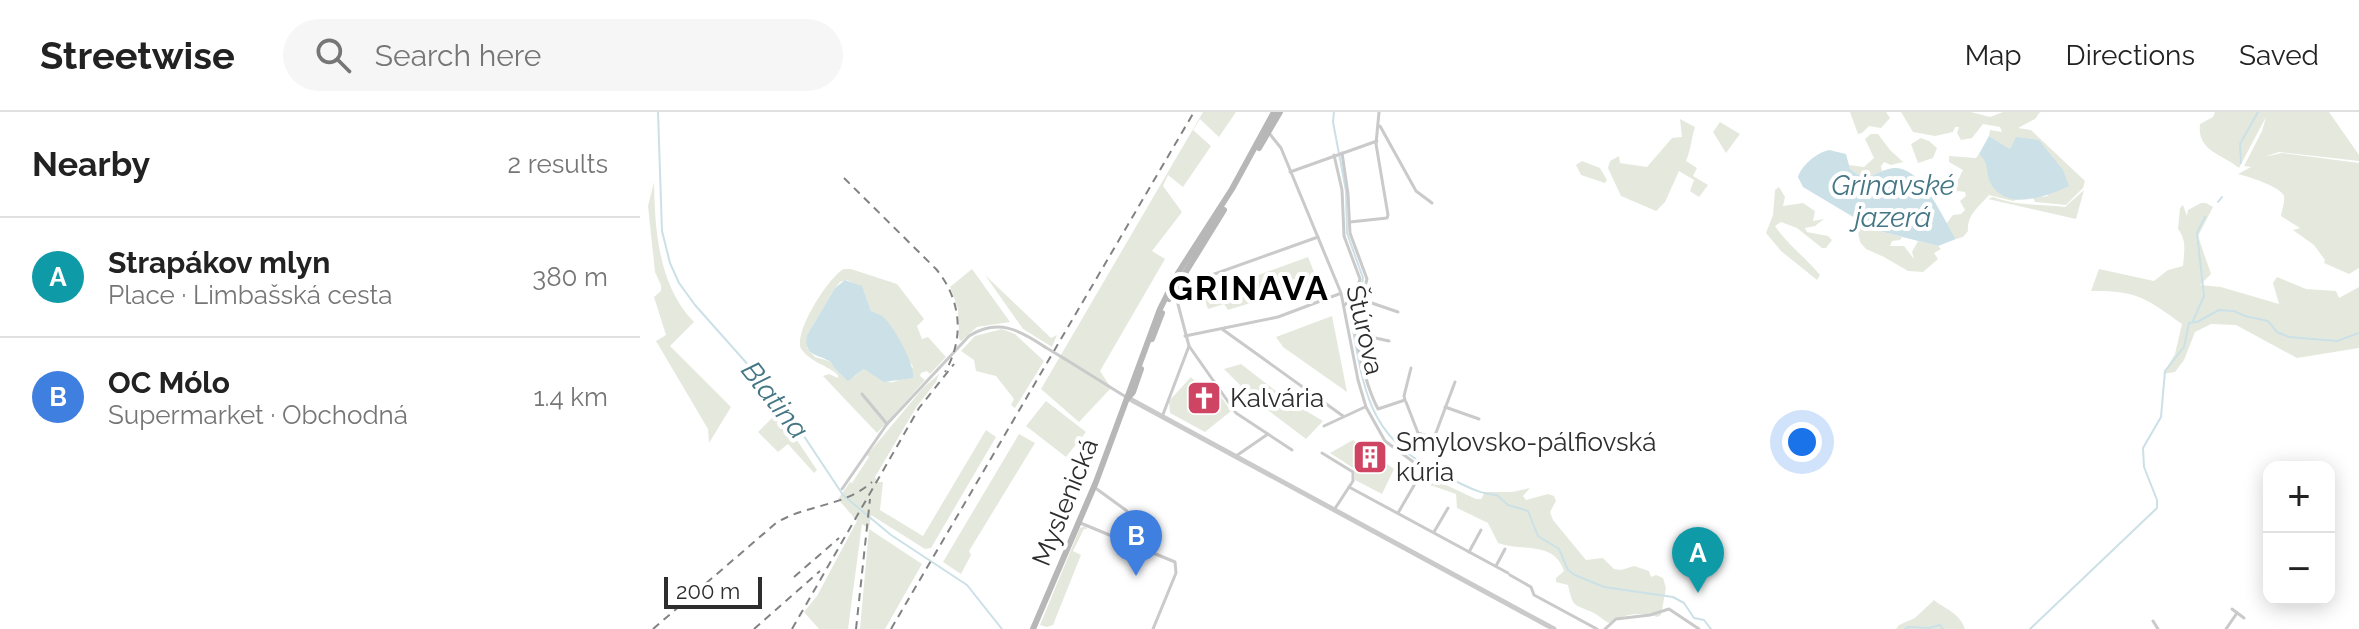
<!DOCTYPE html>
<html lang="en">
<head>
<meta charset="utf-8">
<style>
	:root { --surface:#fff; --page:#f6f6f6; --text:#222; --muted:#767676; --line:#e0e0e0; --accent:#d04463 }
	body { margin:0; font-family:Raleway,sans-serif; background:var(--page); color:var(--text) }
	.controls { position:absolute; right:24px; bottom:24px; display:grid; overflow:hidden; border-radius:16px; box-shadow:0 4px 20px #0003 }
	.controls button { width:72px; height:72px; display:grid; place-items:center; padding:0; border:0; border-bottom:2px solid var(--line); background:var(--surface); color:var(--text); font:40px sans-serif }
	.scale { position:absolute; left:24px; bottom:20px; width:98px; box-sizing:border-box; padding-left:8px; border:4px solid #2d2d2d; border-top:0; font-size:22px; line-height:28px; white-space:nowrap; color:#2d2d2d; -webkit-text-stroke:6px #fff; paint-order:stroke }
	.you { position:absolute; left:1162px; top:330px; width:28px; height:28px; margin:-20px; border:6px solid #fff; border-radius:50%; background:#1a73e8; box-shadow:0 0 0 12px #1a73e833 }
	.badge { display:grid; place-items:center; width:52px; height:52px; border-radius:50%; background:var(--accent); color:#fff; font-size:26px; font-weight:700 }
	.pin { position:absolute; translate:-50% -66px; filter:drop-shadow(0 2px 4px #0008) }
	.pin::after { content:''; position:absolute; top:42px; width:28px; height:24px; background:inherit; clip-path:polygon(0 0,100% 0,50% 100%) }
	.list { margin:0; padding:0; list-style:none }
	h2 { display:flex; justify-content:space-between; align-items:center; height:104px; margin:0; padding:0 32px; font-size:34px }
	h2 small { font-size:26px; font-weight:400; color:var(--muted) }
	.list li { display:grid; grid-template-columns:52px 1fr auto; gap:24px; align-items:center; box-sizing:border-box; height:120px; padding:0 32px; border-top:2px solid var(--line) }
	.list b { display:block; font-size:30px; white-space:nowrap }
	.list p { margin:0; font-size:26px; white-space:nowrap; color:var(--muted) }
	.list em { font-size:26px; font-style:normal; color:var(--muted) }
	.icon { flex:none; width:44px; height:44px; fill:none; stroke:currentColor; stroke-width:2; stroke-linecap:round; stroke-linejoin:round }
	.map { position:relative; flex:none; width:1719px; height:517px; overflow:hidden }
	header { display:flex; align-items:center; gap:48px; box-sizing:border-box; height:112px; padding:0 40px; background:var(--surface); border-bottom:2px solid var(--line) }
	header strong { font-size:38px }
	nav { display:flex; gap:44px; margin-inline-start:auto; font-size:28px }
	.search { width:560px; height:72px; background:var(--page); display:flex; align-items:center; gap:20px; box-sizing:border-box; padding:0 28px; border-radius:44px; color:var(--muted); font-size:30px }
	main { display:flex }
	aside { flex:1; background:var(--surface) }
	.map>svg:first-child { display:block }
	.green { fill:#e5e9dd; fill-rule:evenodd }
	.water { fill:#cbe0e7 }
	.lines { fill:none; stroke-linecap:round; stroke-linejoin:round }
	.stream { stroke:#cbe0e7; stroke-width:2 }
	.minor { stroke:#cacaca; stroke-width:3 }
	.tertiary { stroke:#cacaca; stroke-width:5 }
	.secondary { stroke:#b7b7b7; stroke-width:6 }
	.rail { stroke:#828282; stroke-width:2; stroke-dasharray:8 6; stroke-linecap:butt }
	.minor-bridge { stroke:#cacaca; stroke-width:3 }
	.labels { text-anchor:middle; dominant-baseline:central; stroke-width:8; stroke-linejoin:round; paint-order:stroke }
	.street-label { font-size:26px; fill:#2d2d2d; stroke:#fff }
	.poi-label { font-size:26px; fill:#2d2d2d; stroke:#fff; text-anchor:start }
	.water-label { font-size:28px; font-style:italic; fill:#457685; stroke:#fff }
	.district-label { font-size:34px; font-weight:bold; letter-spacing:2px; fill:#000; stroke:#fff }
</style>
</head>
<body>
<header>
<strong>Streetwise</strong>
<div class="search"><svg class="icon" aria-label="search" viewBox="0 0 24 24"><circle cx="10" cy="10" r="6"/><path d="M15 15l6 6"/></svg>Search here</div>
<nav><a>Map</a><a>Directions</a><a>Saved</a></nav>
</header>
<main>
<aside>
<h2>Nearby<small>2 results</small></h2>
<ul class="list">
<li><span class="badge" style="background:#0f9aa8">A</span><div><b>Strapákov mlyn</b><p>Place · Limbašská cesta</p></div><em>380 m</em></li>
<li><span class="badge" style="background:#3f7fe0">B</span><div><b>OC Mólo</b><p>Supermarket · Obchodná</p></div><em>1.4 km</em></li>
</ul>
</aside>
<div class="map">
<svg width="1719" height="517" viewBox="0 0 1719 517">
	<rect width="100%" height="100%" fill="#fff"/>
	<g class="green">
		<path d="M563 0H596L579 25 560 7 553 18 571 34 543 75 528 63 523 74 542 100 512 139 525 147 460 259 471 276 439 310 401 277Z"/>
		<path d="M1210 0H1246L1250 6 1241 16 1229 14 1222 21 1218 22Z"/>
		<path d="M1261 0H1331L1350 5 1363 0H1400L1395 7 1378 16 1391 18 1445 69 1443 76 1426 93 1395 90 1393 86 1408 84 1370 37 1349 24 1350 18 1362 20 1360 15 1343 12 1332 26 1321 28 1317 21 1319 15H1315L1313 20 1295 24 1273 20Z"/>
		<path d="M1575 0H1689L1719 43V49L1639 40 1624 45 1642 41 1719 51V156L1709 162 1684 151 1685 148 1674 133 1653 118 1660 116 1641 104C1642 99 1645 89 1644 84 1641 75 1607 64 1598 62L1611 55 1604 54 1622 19 1626 5 1599 56C1580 41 1557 39 1560 12L1573 5Z"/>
		<path d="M1040 7 1055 15C1051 28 1051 37 1046 49L1057 56 1053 64 1068 73 1059 85 1050 79 1054 68 1039 59 1025 90 1016 99 981 84 968 56 970 49 979 44 980 51 1007 55 1032 26 1042 25Z"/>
		<path d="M1080 10 1100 22 1086 41 1073 20Z"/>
		<path d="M1231 22H1238L1250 38 1263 50 1251 53 1244 50 1241 54 1242 59 1225 67 1210 57 1209 53 1224 55 1234 46 1225 27Z"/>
		<path d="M1281 26 1289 29 1297 36 1293 46 1278 51 1271 32Z"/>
		<path d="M1339 42 1346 47 1363 83 1379 87 1373 89 1349 83C1339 95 1327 102 1328 119L1323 125 1316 127 1306 112 1313 103 1321 102 1325 98 1320 89 1326 84 1325 80 1318 79 1315 82 1313 78 1323 58 1309 50V44L1336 46Z"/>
		<path d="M942 49 960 56 967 68 965 71 941 63 936 53Z"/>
		<path d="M14 70C15 118 18 173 54 210L30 234 91 295 69 331 68 317 16 229 26 223 14 185 21 179V173L15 160 8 94Z"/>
		<path d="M1139 75 1145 85 1143 94 1163 91 1175 99 1173 109 1184 107 1175 114 1165 116 1167 120 1188 124 1192 128 1186 136H1182L1157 116 1141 110 1135 114C1147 132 1166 146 1180 163L1177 168 1141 139 1126 121 1133 103 1135 78Z"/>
		<path d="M1444 78 1436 107 1348 87 1353 85C1377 94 1399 92 1425 95Z"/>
		<path d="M1561 91H1566L1573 95 1558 124 1571 162 1560 173 1581 175 1639 192 1633 171 1637 165 1666 177 1696 179 1699 186 1719 175V236L1657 246 1596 213 1571 212 1555 220 1544 248 1535 260 1523 262 1535 242 1542 212C1506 186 1496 178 1451 179L1459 157 1514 169 1528 158 1543 154C1544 140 1547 128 1538 117L1540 96 1543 93 1547 104 1548 98Z"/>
		<path d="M1215 107 1235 118 1262 125 1260 128 1252 129 1250 134H1264L1274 147 1272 140 1278 129 1298 134 1301 137 1294 141 1298 147 1283 160 1268 159 1244 145 1226 137 1220 130Z"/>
		<path d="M668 145 678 170 660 177 654 167 644 172 646 180 588 198 584 192 568 197 563 183Z"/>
		<path d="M204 157H211L257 172 284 207 277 214 282 227 288 225 306 245 290 262 287 259 281 261 280 264 285 268 237 321 183 264 189 262 198 266V263C187 253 172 251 162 238 151 223 190 163 204 157ZM207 168 222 175 231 199 245 208 273 255C246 284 249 264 224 257L214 265 205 266 195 257 192 250 175 245 167 236V223L195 176 200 170Z"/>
		<path d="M332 157 370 210 337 215 321 229 319 227 318 197 310 175Z"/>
		<path d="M345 163 411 226 417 223 412 235 383 217Z"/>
		<path d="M692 204 707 280 643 235 636 225Z"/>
		<path d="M362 217 375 222 404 249 375 296 371 293 374 287 356 264 336 259 334 248 321 239 335 224Z"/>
		<path d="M601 252 646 287 683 309 666 327 617 290 584 257Z"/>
		<path d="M299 262 296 270 277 294 235 365 238 370H243L240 398 283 424 346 318 356 325 291 436 285 437 231 403 229 417 282 452 245 517H220L229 417 222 412 208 517H179L164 500 177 484 217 409 198 387 210 370 212 371 229 345 227 343 283 276Z"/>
		<path d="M551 265 567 282 580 283 591 299 565 320 530 301 529 289Z"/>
		<path d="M406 289 446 320 426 345 386 314Z"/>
		<path d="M138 300 177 358 174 361 148 332 138 340 118 320Z"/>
		<path d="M379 322 395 331 329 439 331 443 321 462 303 450Z"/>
		<path d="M713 328 754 357 742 382 715 368V357L690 341Z"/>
		<path d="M791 366 836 387H841L845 380H872L890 376 883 384 886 388 908 382 914 384 916 389 910 400 913 408 946 448 963 446 974 457 981 458 994 454 1009 459 1011 465 1016 463 1023 466 1026 476 1021 503 1017 505C1003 499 982 502 969 511 963 508 958 503 952 500 932 492 933 494 928 473L916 470V466L924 459C914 428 882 440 858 431L848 411 817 396 816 382 790 373 788 370Z"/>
		<path d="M445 414 447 417H444L433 439 441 443 413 513 407 515 400 513 440 416Z"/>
		<path d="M1294 488C1305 497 1320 501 1325 517H1256L1259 513 1275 506Z"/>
	</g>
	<g class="water">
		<path d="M1349 24 1370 37 1376 25 1399 28 1423 58 1429 74C1408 84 1367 100 1351 72 1345 61 1350 51 1339 42Z"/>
		<path d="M1189 38 1206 42 1210 57 1225 67C1236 62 1250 53 1262 57 1286 64 1303 107 1316 127L1298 134 1235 118 1163 75 1158 65C1162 53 1176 41 1189 38Z"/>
		<path d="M205 168 222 174 231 199C234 201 239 202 242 204 253 212 276 254 273 266L244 270 224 257 208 269 195 257 191 250C178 242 163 244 167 223L195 176Z"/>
	</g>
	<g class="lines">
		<g class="stream">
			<path d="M18 0 22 119 30 151 39 171 55 193 142 291 203 383 251 423 327 473 362 517"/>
			<path d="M694 0 693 10 706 79 707 121 723 166C722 180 709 186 710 202 725 281 726 325 805 364 822 372 838 382 857 383L868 393 888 399 898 424 919 437 928 458 935 463 964 475 1033 485 1044 491 1054 506 1064 508 1071 517"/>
			<path d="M1601 51 1600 32 1618 0"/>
			<path d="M1578 90 1582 85"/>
			<path d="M1553 209 1564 184 1557 121 1565 105"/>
			<path d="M1265 517 1268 515 1289 516 1300 513 1303 517"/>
			<path d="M1390 517 1517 396V388L1504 355 1503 336 1521 305 1525 259 1544 235 1549 211 1557 210 1579 198 1594 199 1605 204 1628 209 1637 220 1649 225 1697 229 1719 221"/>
		</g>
		<g class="minor">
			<path d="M740 14 776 79 792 91"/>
			<path d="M629 21 641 36 701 181 718 268 726 295 745 329 783 357 788 364"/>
			<path d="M702 41 708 82 710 121 727 167 722 187"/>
			<path d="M694 43 702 78 704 124 720 167 718 174 705 193"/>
			<path d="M650 60 737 29"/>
			<path d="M710 110 747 106 748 103 736 32 739 0"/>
			<path d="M538 175 678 125"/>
			<path d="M535 181 549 234 596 301 652 338"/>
			<path d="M717 187C707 209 727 276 738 297L765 288 764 284 771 256"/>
			<path d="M723 188 758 200"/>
			<path d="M582 217 703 304"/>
			<path d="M717 222 749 229"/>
			<path d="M545 224 638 205 699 182"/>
			<path d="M425 247 486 285"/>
			<path d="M222 282 247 312"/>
			<path d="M766 290 778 321 830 338"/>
			<path d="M805 295 839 307"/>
			<path d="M522 305 549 234"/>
			<path d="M684 314 725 295"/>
			<path d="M794 326 815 270"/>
			<path d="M682 341 713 360V369L694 398"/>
			<path d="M596 344 628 322"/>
			<path d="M454 375 487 399 488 404 481 425"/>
			<path d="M709 375 868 461"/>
			<path d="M202 377 247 312 329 224C358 206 380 218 405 235"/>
			<path d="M758 401 776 370"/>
			<path d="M438 410 535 450 536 461 513 517"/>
			<path d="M794 420 808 396"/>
			<path d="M829 440 841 418"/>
			<path d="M856 454 865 437"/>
			<path d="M870 463 891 475 894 483 957 517"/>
			<path d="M1592 497 1604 506"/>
			<path d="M1513 509 1518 517"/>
			<path d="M965 517 976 507 1010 503 1029 497 1059 517"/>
			<path d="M1586 517 1597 501"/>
		</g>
		<path class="tertiary" d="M488 286 914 517"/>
		<g class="secondary">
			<path d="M619 36 640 0"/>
			<path d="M529 187 584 98"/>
			<path d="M512 227 522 201"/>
			<path d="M488 286 493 280 501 257"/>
			<path d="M393 517 456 370 520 197 538 161 592 77 634 0"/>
		</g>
		<g class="rail">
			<path d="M204 66 296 157C321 187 325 226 305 260"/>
			<path d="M154 465 199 426"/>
			<path d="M13 517 136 411C167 392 204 395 232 370"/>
			<path d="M114 517 180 459"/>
			<path d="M152 517 279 296 314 252"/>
			<path d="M216 517 230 387"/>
			<path d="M251 517 554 0"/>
		</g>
		<path class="minor-bridge" d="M405 235 425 247"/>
	</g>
	<defs>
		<g id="church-square" transform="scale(1.8)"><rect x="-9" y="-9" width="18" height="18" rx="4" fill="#d04463" stroke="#fff"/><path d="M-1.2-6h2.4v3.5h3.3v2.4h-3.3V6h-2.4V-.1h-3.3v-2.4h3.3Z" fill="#fff"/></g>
		<g id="building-square" transform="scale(1.8)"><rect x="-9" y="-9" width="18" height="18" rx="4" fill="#d04463" stroke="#fff"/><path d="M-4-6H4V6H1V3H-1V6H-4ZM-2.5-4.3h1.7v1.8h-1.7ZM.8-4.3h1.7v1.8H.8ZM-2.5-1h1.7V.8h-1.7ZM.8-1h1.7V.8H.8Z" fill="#fff"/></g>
	</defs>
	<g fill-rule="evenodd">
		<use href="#church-square" x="564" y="286"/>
		<use href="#building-square" x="730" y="345"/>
	</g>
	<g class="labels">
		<g class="street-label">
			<text transform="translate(725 218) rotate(77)">Štúrova</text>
			<text transform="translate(425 390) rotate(-68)">Myslenická</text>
		</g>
		<g class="poi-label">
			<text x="590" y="286">Kalvária</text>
			<text x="756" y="330">Smylovsko-pálfiovská<tspan x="756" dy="30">kúria</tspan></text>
		</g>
		<g class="water-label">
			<text x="1253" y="73">Grinavské<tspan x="1253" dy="32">jazerá</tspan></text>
			<text transform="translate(135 288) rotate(52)">Blatina</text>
		</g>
		<g class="district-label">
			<text x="609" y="176">GRINAVA</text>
		</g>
	</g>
</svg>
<div class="controls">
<button>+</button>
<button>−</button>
</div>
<div class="scale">200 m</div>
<div class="you"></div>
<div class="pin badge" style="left:1058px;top:481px;background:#0f9aa8">A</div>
<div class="pin badge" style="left:496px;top:464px;background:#3f7fe0">B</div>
</div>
</main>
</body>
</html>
